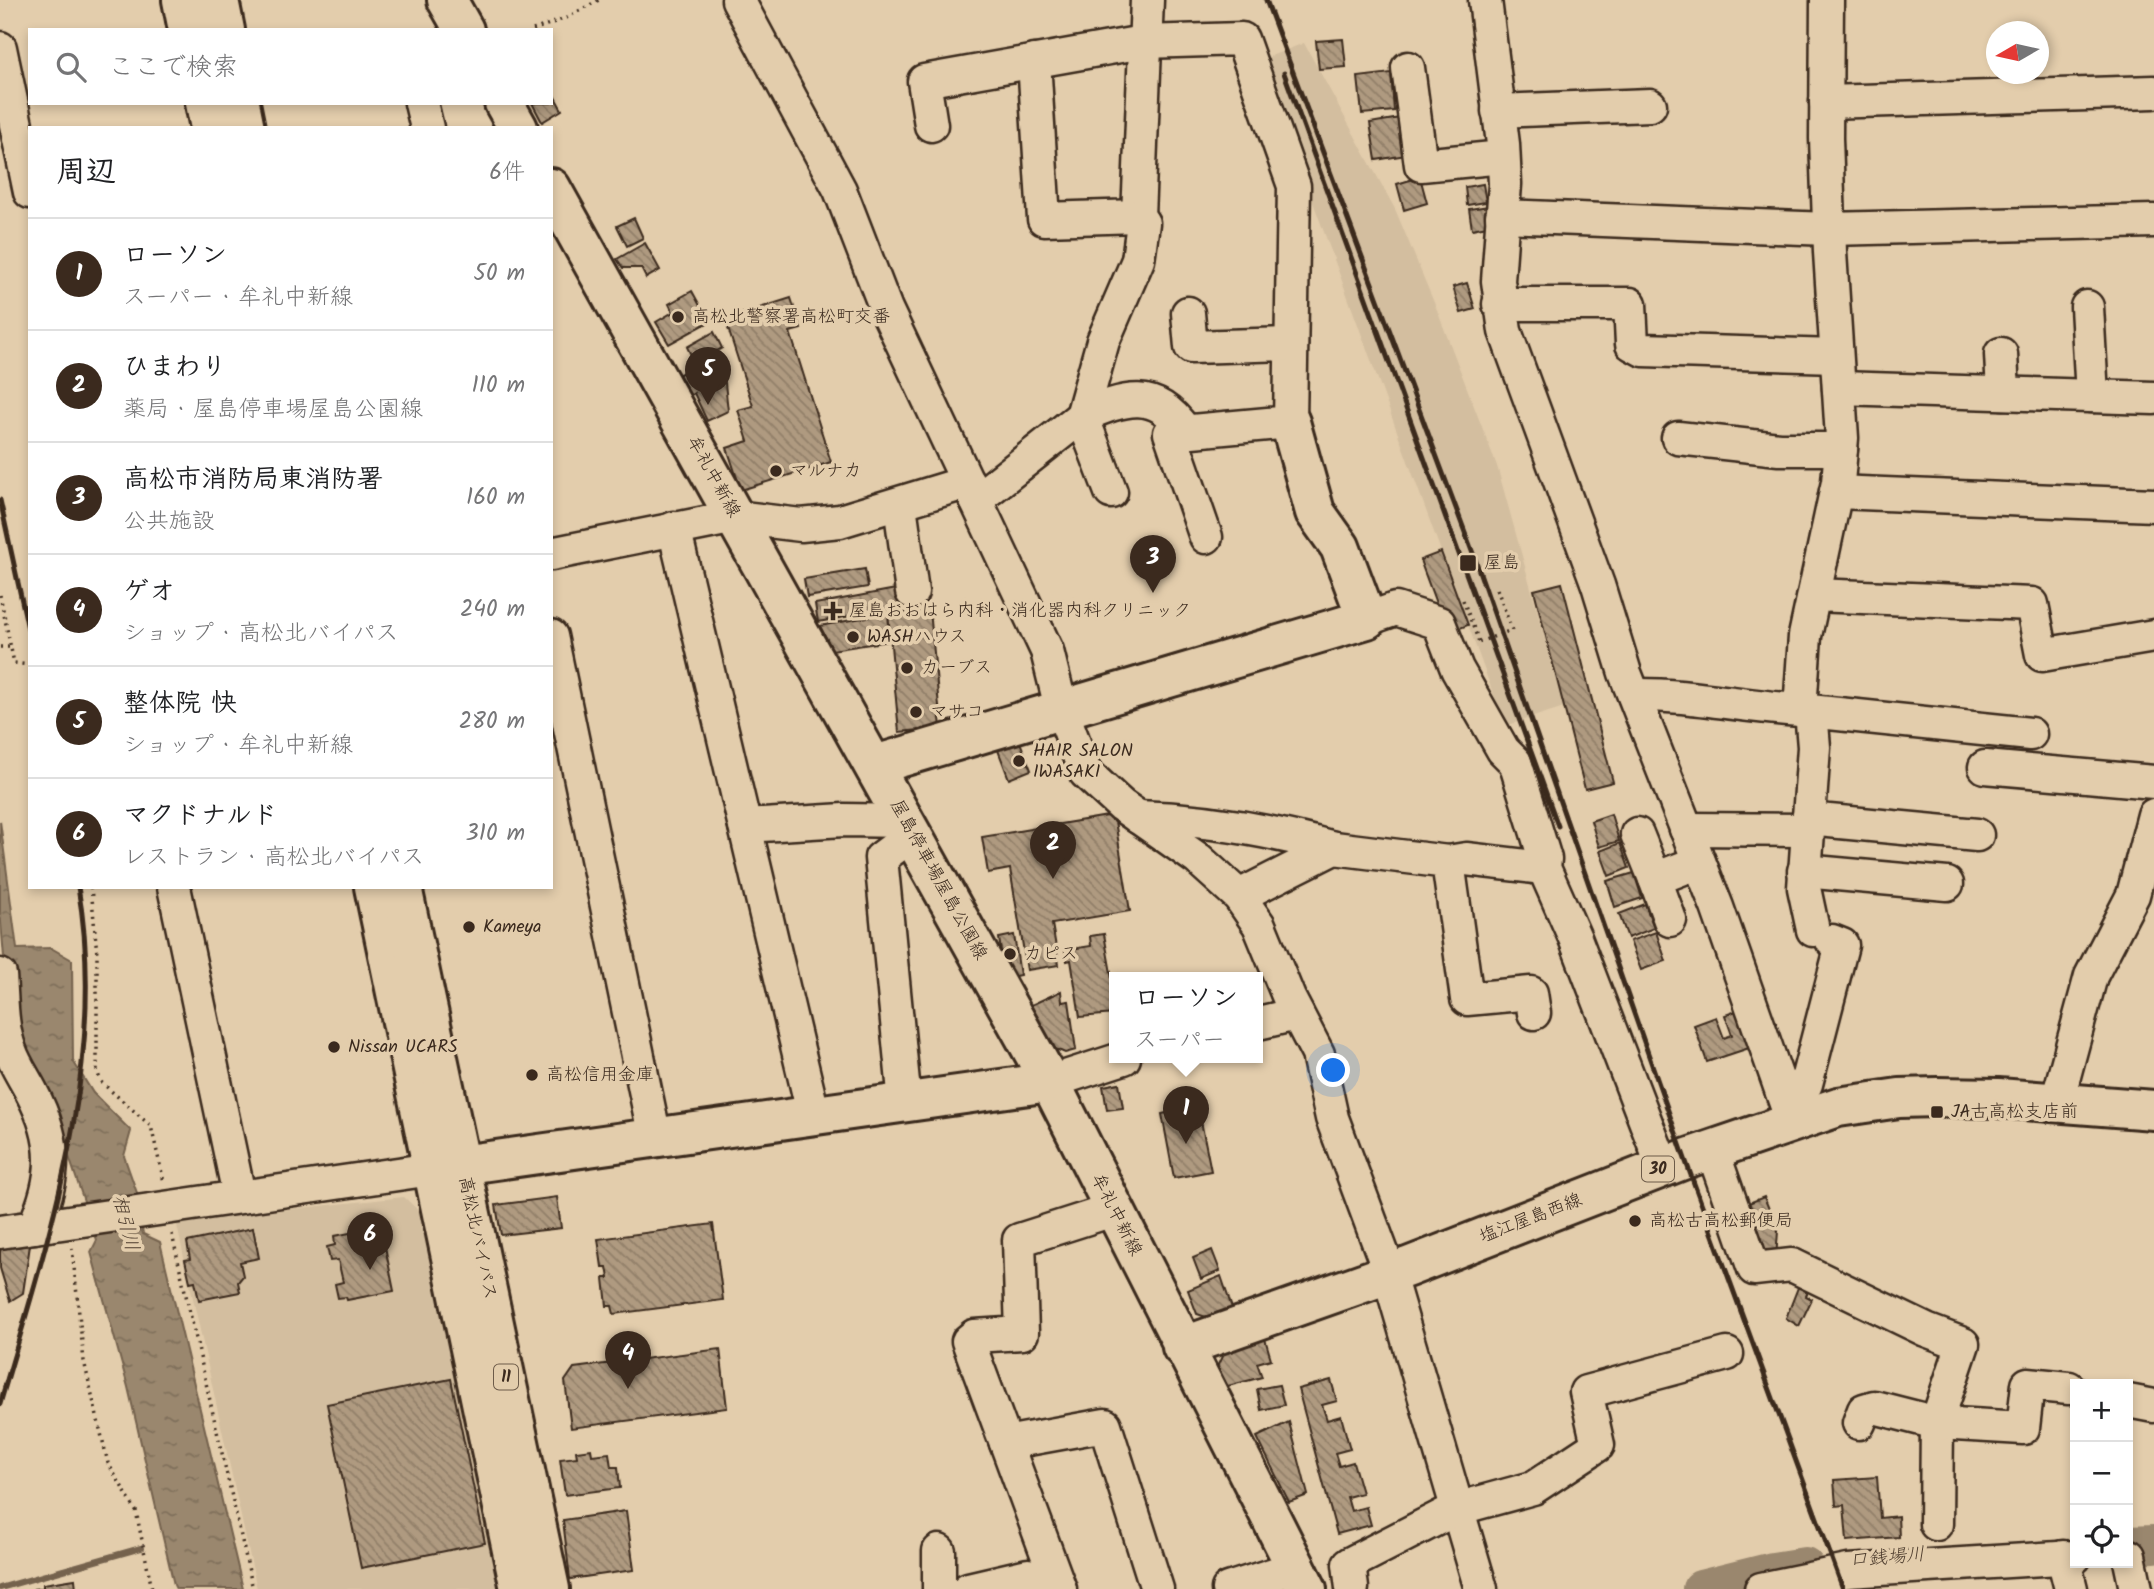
<!DOCTYPE html>
<html lang="ja">
<head>
<meta charset="utf-8">
<style>
	:root { --surface:#fff; --page:#f2f2f2; --text:#202124; --muted:#757577; --line:#e0e0e0; --accent:#3b2a1e }
	body { margin:0; font-family:Kalam,"Klee One",sans-serif; background:var(--page); color:var(--text) }
	.controls { position:absolute; right:21px; bottom:21px; display:grid; overflow:hidden; border-radius:0px; box-shadow:0 4px 10px #0003 }
	.controls button { width:63px; height:63px; display:grid; place-items:center; padding:0; border:0; border-bottom:2px solid var(--line); background:var(--surface); color:var(--text); font:35px sans-serif }
	.compass { position:absolute; left:1986px; top:21px; width:63px; height:63px; border-radius:50%; background:var(--surface); box-shadow:0 4px 10px #0003; rotate:261deg }
	.you { position:absolute; left:1334px; top:1071px; width:24px; height:24px; margin:-18px; border:5px solid #fff; border-radius:50%; background:#1a73e8; box-shadow:0 0 0 10px #1a73e833 }
	.badge { display:grid; place-items:center; width:46px; height:46px; border-radius:50%; background:var(--accent); color:#fff; font-size:23px; font-weight:700 }
	.pin { position:absolute; translate:-50% -58px; filter:drop-shadow(0 2px 4px #0008) }
	.pin::after { content:''; position:absolute; top:37px; width:24px; height:21px; background:inherit; clip-path:polygon(0 0,100% 0,50% 100%) }
	.popup { position:absolute; left:1109px; top:972px; width:154px; height:91px; box-sizing:border-box; display:grid; place-content:center; border-radius:0px; background:var(--surface); filter:drop-shadow(0 2px 5px #0005); font-size:23px; white-space:nowrap; color:var(--muted) }
	.popup b { font-size:26px; color:var(--text) }
	.popup::after { content:''; position:absolute; left:50%; top:100%; margin-left:-14px; border:14px solid transparent; border-top-color:var(--surface) }
	.list { margin:0; padding:0; list-style:none }
	h2 { display:flex; justify-content:space-between; align-items:center; height:91px; margin:0; padding:0 28px; font-size:30px }
	h2 small { font-size:23px; font-weight:400; color:var(--muted) }
	.list li { display:grid; grid-template-columns:46px 1fr auto; gap:21px; align-items:center; box-sizing:border-box; height:112px; padding:0 28px; border-top:2px solid var(--line) }
	.list b { display:block; font-size:26px; white-space:nowrap }
	.list p { margin:0; font-size:23px; white-space:nowrap; color:var(--muted) }
	.list em { font-size:23px; font-style:normal; color:var(--muted) }
	.icon { flex:none; width:38px; height:38px; fill:none; stroke:currentColor; stroke-width:2; stroke-linecap:round; stroke-linejoin:round }
	.map { position:relative; flex:none; width:2154px; height:1589px; overflow:hidden }
	.search { position:absolute; background:var(--surface); box-shadow:0 4px 10px #0003; left:28px; top:28px; width:525px; height:77px; display:flex; align-items:center; gap:18px; box-sizing:border-box; padding:0 24px; border-radius:0px; color:var(--muted); font-size:26px }
	.panel { position:absolute; background:var(--surface); box-shadow:0 4px 10px #0003; left:28px; top:126px; width:525px; height:763px; border-radius:0px }
	.map>svg:first-child { display:block }
	.built { fill:#d3be9f }
	.water { fill:url(#water-ripples); stroke:#74624e; stroke-width:2 }
	.lines { fill:none; stroke-linecap:round; stroke-linejoin:round }
	.stream { stroke:#74624e; stroke-width:6 }
	.river { stroke:#9a876e; stroke-width:38 }
	.building { fill:url(#building-back-hatch); stroke:#3b2a1e; stroke-width:2 }
	.minor-casing { stroke:#3b2a1e; stroke-width:37 }
	.major-casing { stroke:#3b2a1e; stroke-width:44 }
	.highway-casing { stroke:#3b2a1e; stroke-width:44 }
	.path { stroke:#3b2a1e; stroke-width:3.5; stroke-dasharray:2 5; stroke-linecap:butt }
	.minor { stroke:#e3cdac; stroke-width:32 }
	.major { stroke:#e3cdac; stroke-width:38 }
	.highway { stroke:#e3cdac; stroke-width:38 }
	.rail { stroke:#3b2a1e; stroke-width:5 }
	.path-bridge { stroke:#3b2a1e; stroke-width:3.5; stroke-dasharray:2 5; stroke-linecap:butt }
	.poi-dot { fill:#3b2a1e; stroke:#e3cdac; stroke-width:2.5 }
	.labels { text-anchor:middle; dominant-baseline:central; stroke-width:7; stroke-linejoin:round; paint-order:stroke }
	.shield { fill:#e3cdac; stroke:#6d5b49; stroke-width:2 }
	.shield-label { font-size:16px; font-weight:bold; fill:#3b2a1e }
	.poi-label { font-size:18px; fill:#3b2a1e; stroke:#e3cdac; text-anchor:start }
	.street-label { font-size:18px; fill:#3b2a1e; stroke:#e3cdac }
	.water-label { font-size:19px; font-style:italic; fill:#4e3d2e; stroke:#e3cdac }
</style>
</head>
<body>
<div class="map">
<svg width="2154" height="1589" viewBox="0 0 2154 1589">
	<defs>
		<pattern id="water-ripples" width="26" height="14" patternUnits="userSpaceOnUse" patternTransform="scale(1.75)"><rect width="26" height="14" fill="#9a876e"/><path d="M2 4q2-2 4 0t4 0M15 11q2-2 4 0t4 0" fill="none" stroke="#7f6f5a"/></pattern>
		<pattern id="building-back-hatch" width="6" height="6" patternUnits="userSpaceOnUse" patternTransform="scale(1.75)"><rect width="6" height="6" fill="#af9a80"/><path d="M-1 5l2 2M0 0l6 6M5-1l2 2" fill="none" stroke="#907e68"/></pattern>
	</defs>
	<rect width="100%" height="100%" fill="#e3cdac"/>
	<filter id="ink" filterUnits="userSpaceOnUse"><feTurbulence type="fractalNoise" baseFrequency=".0143" numOctaves="2"/><feDisplacementMap in="SourceGraphic" scale="14" xChannelSelector="R" yChannelSelector="G"/><feConvolveMatrix kernelMatrix="1 2 1 2 8 2 1 2 1" color-interpolation-filters="sRGB"/></filter>
	<g filter="url(#ink)">
		<g class="built">
			<path d="M1304 43 1395 209 1435 305 1497 466 1564 707 1505 726 1261 60Z"/>
			<path d="M404 1197 419 1211 498 1589H257L176 1221Z"/>
		</g>
		<path class="water" d="M0 821 17 949 51 948 72 960 73 1061 93 1093 131 1131 124 1156 137 1193 143 1234 160 1242 243 1589H176L174 1585 128 1387 91 1252 97 1240 53 1109 9 1014 0 911Z"/>
		<g class="lines">
			<path class="stream" d="M0 1588 141 1548"/>
			<g class="river">
				<path d="M2128 1545 2154 1544"/>
				<path d="M1701 1589 1773 1571 1805 1566"/>
			</g>
		</g>
		<g class="building">
			<path d="M1343 39 1346 67 1319 69 1316 41Z"/>
			<path d="M1391 73 1394 111 1362 114 1358 77Z"/>
			<path d="M551 90 562 110 542 122 532 103H551Z"/>
			<path d="M1400 118 1406 155 1376 160 1370 123Z"/>
			<path d="M1420 177 1427 203 1404 210 1397 184Z"/>
			<path d="M1483 184 1486 202 1467 205 1465 187Z"/>
			<path d="M1489 206 1492 225 1472 229 1469 209Z"/>
			<path d="M634 218 643 238 627 246 617 226Z"/>
			<path d="M645 243 660 270 646 278 641 268H623L617 259Z"/>
			<path d="M1467 283 1475 309 1461 313 1453 287Z"/>
			<path d="M692 291 709 322 669 344 656 322 673 312 669 304Z"/>
			<path d="M791 298 801 329 790 332 831 462 741 490 727 448 748 441 738 410 753 406 725 319Z"/>
			<path d="M714 332 722 348 695 363 687 347Z"/>
			<path d="M714 356 725 383 728 411 707 421 694 393 687 398 676 376Z"/>
			<path d="M1441 552 1468 625 1447 633 1420 560Z"/>
			<path d="M865 569 868 587 807 597 804 579Z"/>
			<path d="M1562 583 1613 782 1585 789 1534 590Z"/>
			<path d="M907 587 910 605 818 622 815 604Z"/>
			<path d="M930 610 941 728 899 732 888 613Z"/>
			<path d="M888 613 890 641 832 650 820 626Z"/>
			<path d="M1020 742 1031 770 1009 779 998 750Z"/>
			<path d="M1611 814 1619 841 1599 847 1591 821Z"/>
			<path d="M1114 815 1130 911 1052 924 1059 965 1027 970 1010 869 988 873 982 837Z"/>
			<path d="M1620 843 1629 868 1609 876 1600 851Z"/>
			<path d="M1634 873 1642 898 1615 907 1607 881Z"/>
			<path d="M1645 904 1654 928 1628 938 1619 914Z"/>
			<path d="M1656 932 1666 961 1641 970 1630 941Z"/>
			<path d="M1104 934 1114 990V1014L1080 1017 1071 960 1067 961 1065 950 1091 946 1090 936Z"/>
			<path d="M1014 935 1020 975 1005 978 999 938Z"/>
			<path d="M1061 991 1062 1002 1069 1001 1076 1050 1065 1053 1046 1045 1029 1006Z"/>
			<path d="M1739 1010 1752 1047 1707 1062 1694 1025 1716 1017 1724 1038 1732 1035 1725 1015Z"/>
			<path d="M1119 1083 1123 1108 1107 1110 1103 1086Z"/>
			<path d="M1198 1106 1211 1171 1174 1178 1162 1114Z"/>
			<path d="M557 1197 561 1228 501 1235 496 1205Z"/>
			<path d="M1764 1197 1778 1231 1776 1259 1765 1261 1736 1208Z"/>
			<path d="M713 1224 723 1300 614 1314 612 1306H607L604 1278H609L607 1267H602L598 1239Z"/>
			<path d="M381 1227 394 1291 347 1300 346 1297 338 1298 335 1284 343 1282 338 1260 330 1261 327 1247 335 1245 334 1236Z"/>
			<path d="M253 1228 259 1258 240 1262 243 1276 238 1282 240 1292 199 1300 195 1281 190 1282 185 1260 190 1259 187 1242Z"/>
			<path d="M30 1245 23 1293 10 1301 0 1268V1249Z"/>
			<path d="M1212 1250 1220 1271 1201 1279 1193 1258Z"/>
			<path d="M1221 1276 1234 1314 1215 1320 1197 1314 1188 1290Z"/>
			<path d="M1799 1285 1808 1291 1806 1296 1812 1299 1799 1326 1786 1318Z"/>
			<path d="M1263 1332 1271 1359 1257 1363 1262 1377 1224 1387 1217 1367 1228 1343Z"/>
			<path d="M720 1349 727 1408 571 1428 565 1381 574 1368Z"/>
			<path d="M451 1379 485 1543 361 1568 327 1404Z"/>
			<path d="M1331 1380 1337 1401 1322 1405 1327 1420 1341 1416 1350 1449 1335 1453 1339 1466 1353 1462 1362 1493 1347 1497 1351 1511 1366 1507 1371 1525 1337 1534 1298 1389Z"/>
			<path d="M1279 1385 1284 1405 1261 1410 1257 1389Z"/>
			<path d="M1289 1422 1308 1495 1289 1502 1257 1437Z"/>
			<path d="M591 1449 592 1455 609 1453 611 1467H618L620 1488 565 1495 560 1459 577 1457 576 1451Z"/>
			<path d="M1877 1477 1880 1518 1898 1516 1899 1537 1847 1541 1844 1505 1836 1506 1834 1480Z"/>
			<path d="M626 1511 634 1570 570 1579 563 1520Z"/>
			<path d="M75 1579 76 1589H33L43 1588V1584Z"/>
		</g>
		<g class="lines">
			<g class="minor-casing">
				<g id="minor">
					<path d="M738 0 840 190 886 309 1047 651 1061 708 1085 772 1121 805 1198 859 1239 896 1259 925 1289 998 1318 1054 1332 1118 1383 1255 1481 1589"/>
					<path d="M1485 0 1503 144 1505 184 1498 281 1505 331 1598 585 1625 673 1717 907 1792 1121"/>
					<path d="M0 48 30 192"/>
					<path d="M1034 61 1044 219 1138 216 1147 0"/>
					<path d="M1408 68 1421 165 1503 157"/>
					<path d="M1826 102 2154 92"/>
					<path d="M421 103 427 128"/>
					<path d="M1498 111 1650 105"/>
					<path d="M931 125 924 81 1143 42 1242 39 1294 186 1290 422 1170 433 1206 537"/>
					<path d="M1502 216 1829 229 2154 221"/>
					<path d="M1499 304H1630L1632 344 1643 350 1836 356"/>
					<path d="M2087 307 2092 396"/>
					<path d="M1188 313 1191 347 1291 344"/>
					<path d="M2001 354 2003 393"/>
					<path d="M1839 388 2154 398"/>
					<path d="M1678 438 1779 449H1841"/>
					<path d="M1111 492 1082 416 1103 341 1138 260 1143 223 1138 216"/>
					<path d="M1836 492 2154 505"/>
					<path d="M976 500 1082 416C1125 398 1155 387 1185 431"/>
					<path d="M900 505 912 592"/>
					<path d="M674 528 814 1117"/>
					<path d="M551 554 735 517 801 525 840 521 968 482"/>
					<path d="M1814 595 2032 604 2042 655 2154 636"/>
					<path d="M1367 619 1396 609 1439 623 1457 669 1503 750 1515 762 1545 859 1544 868 1575 938 1663 1167"/>
					<path d="M551 636 655 1138"/>
					<path d="M1634 695C1690 694 1744 707 1800 710L1805 636 1838 482 1842 438 1830 252 1826 138 1827 0"/>
					<path d="M1800 710 2030 734"/>
					<path d="M1811 711 1814 747 1804 888 1813 930"/>
					<path d="M1985 767 2154 782"/>
					<path d="M1138 817C1206 819 1269 830 1334 848"/>
					<path d="M1808 819 1977 835"/>
					<path d="M745 826 844 820 906 821"/>
					<path d="M1686 829 1807 830"/>
					<path d="M1637 834 1655 879"/>
					<path d="M1448 862 1466 859 1544 868"/>
					<path d="M1804 871 1947 884"/>
					<path d="M174 887 239 1195"/>
					<path d="M1239 896 1334 848 1448 862 1467 999 1531 993 1534 1013"/>
					<path d="M1670 920 1655 879 1699 862"/>
					<path d="M0 975C2 1000 1 1026 10 1050 15 1065 25 1079 32 1093 58 1142 56 1178 34 1227"/>
					<path d="M1258 1023 1297 1014"/>
					<path d="M1050 1082 1124 1058"/>
					<path d="M1782 1092 1806 1084 1842 945 1832 941"/>
					<path d="M2057 1102 2091 976 2133 895 2154 815"/>
					<path d="M905 1103 881 858 913 834"/>
					<path d="M1712 1149 1754 1269 1792 1265 1926 1330 1963 1344 1937 1421 1936 1524"/>
					<path d="M0 1232 432 1169"/>
					<path d="M2128 1401 2154 1406"/>
					<path d="M1859 1423 1864 1410 1874 1407 1937 1423 2023 1428 2028 1384 2069 1388"/>
					<path d="M1006 1443 968 1341 974 1336 1022 1333 1019 1240 1113 1210"/>
					<path d="M939 1551V1589"/>
					<path d="M2129 1556 2136 1589"/>
					<path d="M2063 1557 2071 1589"/>
					<path d="M1352 1588 1349 1564 1456 1509 1533 1488 1598 1445 1586 1392 1727 1354"/>
					<path d="M968 1589 1028 1575 1032 1589"/>
					<path d="M1060 1589 1006 1443 1105 1425 1157 1589"/>
					<path d="M1228 1589 1296 1567"/>
					<path d="M1761 1589 1848 1571 2075 1557"/>
				</g>
			</g>
			<g class="major-casing">
				<g id="major">
					<path d="M447 0 464 30"/>
					<path d="M504 103 518 128"/>
					<path d="M551 188 1050 1082 1307 1589"/>
					<path d="M875 765 1367 619 1340 547 1315 512 1290 422"/>
					<path d="M432 1169 1050 1082"/>
					<path d="M1182 1347 1408 1267 1685 1159 1838 1107 1899 1098 1937 1097 1998 1098 2154 1110"/>
				</g>
			</g>
			<g class="highway-casing">
				<g id="highway">
					<path d="M182 0 188 30"/>
					<path d="M219 0 225 30"/>
					<path d="M205 103 210 128"/>
					<path d="M240 103 245 128"/>
					<path d="M374 887 520 1589"/>
					<path d="M402 887 550 1589"/>
				</g>
			</g>
			<g class="path">
				<path d="M533 30 566 18 599 0"/>
				<path d="M1497 589 1512 630"/>
				<path d="M0 595 14 663 30 665"/>
				<path d="M1463 600 1479 642"/>
				<path d="M0 647H12"/>
				<path d="M91 887 97 954V1071L101 1082 151 1126 164 1182"/>
				<path d="M172 1234 253 1589"/>
				<path d="M72 1248 84 1361 108 1463 136 1511 152 1589"/>
			</g>
			<use href="#minor" class="minor"/>
			<use href="#major" class="major"/>
			<use href="#highway" class="highway"/>
			<g class="rail">
				<path d="M1266 0 1475 559 1685 1159 1843 1589"/>
				<path d="M1284 73 1558 826"/>
				<path d="M0 500 30 638"/>
				<path d="M0 1404C48 1238 109 1062 78 887"/>
			</g>
			<path class="path-bridge" d="M1479 642 1512 630"/>
		</g>
	</g>
	<g class="poi-dot">
		<circle cx="678" cy="317" r="7"/>
		<circle cx="776" cy="471" r="7"/>
		<rect x="1459" y="554" width="18" height="18" rx="3.5"/>
		<path d="M829.5 600.5h7v7h7v7h-7v7h-7v-7h-7v-7h7z"/>
		<circle cx="853" cy="637" r="7"/>
		<circle cx="907" cy="668" r="7"/>
		<circle cx="916" cy="712" r="7"/>
		<circle cx="1019" cy="761" r="7"/>
		<circle cx="469" cy="927" r="7"/>
		<circle cx="1010" cy="954" r="7"/>
		<circle cx="334" cy="1047" r="7"/>
		<circle cx="532" cy="1075" r="7"/>
		<rect x="1930" y="1105" width="14" height="14" rx="3.5"/>
		<circle cx="1635" cy="1221" r="7"/>
	</g>
	<g class="labels">
		<g class="shield">
			<rect x="1642" y="1156.5" width="32" height="25" rx="5"/>
			<rect x="494" y="1364.5" width="24" height="25" rx="5"/>
		</g>
		<g class="shield-label">
			<text x="1658" y="1169">30</text>
			<text x="506" y="1377">11</text>
		</g>
		<g class="poi-label">
			<text x="692" y="317">高松北警察署高松町交番</text>
			<text x="790" y="471">マルナカ</text>
			<text x="1484" y="563">屋島</text>
			<text x="849" y="611">屋島おおはら内科・消化器内科クリニック</text>
			<text x="867" y="637">WASHハウス</text>
			<text x="921" y="668">カーブス</text>
			<text x="930" y="712">マサコ</text>
			<text x="1033" y="751">HAIR SALON<tspan x="1033" dy="21">IWASAKI</tspan></text>
			<text x="483" y="927">Kameya</text>
			<text x="1024" y="954">カピス</text>
			<text x="348" y="1047">Nissan UCARS</text>
			<text x="546" y="1075">高松信用金庫</text>
			<text x="1951" y="1112">JA古高松支店前</text>
			<text x="1649" y="1221">高松古高松郵便局</text>
		</g>
		<g class="street-label">
			<text transform="translate(713 477) rotate(61)">牟礼中新線</text>
			<text transform="translate(938 880) rotate(61)">屋島停車場屋島公園線</text>
			<text transform="translate(1116 1215) rotate(63)">牟礼中新線</text>
			<text transform="translate(1531 1219) rotate(-21)">塩江屋島西線</text>
			<text transform="translate(477 1238) rotate(78)">高松北バイパス</text>
		</g>
		<g class="water-label">
			<text transform="translate(125 1223) rotate(76)">相引川</text>
			<text transform="translate(1887 1558) rotate(-5)">口銭場川</text>
		</g>
	</g>
</svg>
<div class="controls">
<button>+</button>
<button>−</button>
<button><svg class="icon" aria-label="locate" viewBox="0 0 24 24"><circle cx="12" cy="12" r="6"/><path d="M12 2v4M12 18v4M2 12h4M18 12h4"/></svg></button>
</div>
<svg class="compass" viewBox="-18 -18 36 36"><path d="M0-13l5 13h-10z" fill="#e53935"/><path d="M0 13l5-13h-10z" fill="#757577"/></svg>
<div class="you"></div>
<div class="pin badge" style="left:1186px;top:1144px">1</div>
<div class="popup"><b>ローソン</b>スーパー</div>
<div class="pin badge" style="left:1053px;top:879px">2</div>
<div class="pin badge" style="left:1153px;top:593px">3</div>
<div class="pin badge" style="left:628px;top:1389px">4</div>
<div class="pin badge" style="left:708px;top:405px">5</div>
<div class="pin badge" style="left:370px;top:1270px">6</div>
<div class="search"><svg class="icon" aria-label="search" viewBox="0 0 24 24"><circle cx="10" cy="10" r="6"/><path d="M15 15l6 6"/></svg>ここで検索</div>
<section class="panel">
<h2>周辺<small>6件</small></h2>
<ul class="list">
<li><span class="badge">1</span><div><b>ローソン</b><p>スーパー · 牟礼中新線</p></div><em>50 m</em></li>
<li><span class="badge">2</span><div><b>ひまわり</b><p>薬局 · 屋島停車場屋島公園線</p></div><em>110 m</em></li>
<li><span class="badge">3</span><div><b>高松市消防局東消防署</b><p>公共施設</p></div><em>160 m</em></li>
<li><span class="badge">4</span><div><b>ゲオ</b><p>ショップ · 高松北バイパス</p></div><em>240 m</em></li>
<li><span class="badge">5</span><div><b>整体院 快</b><p>ショップ · 牟礼中新線</p></div><em>280 m</em></li>
<li><span class="badge">6</span><div><b>マクドナルド</b><p>レストラン · 高松北バイパス</p></div><em>310 m</em></li>
</ul>
</section>
</div>
</body>
</html>
